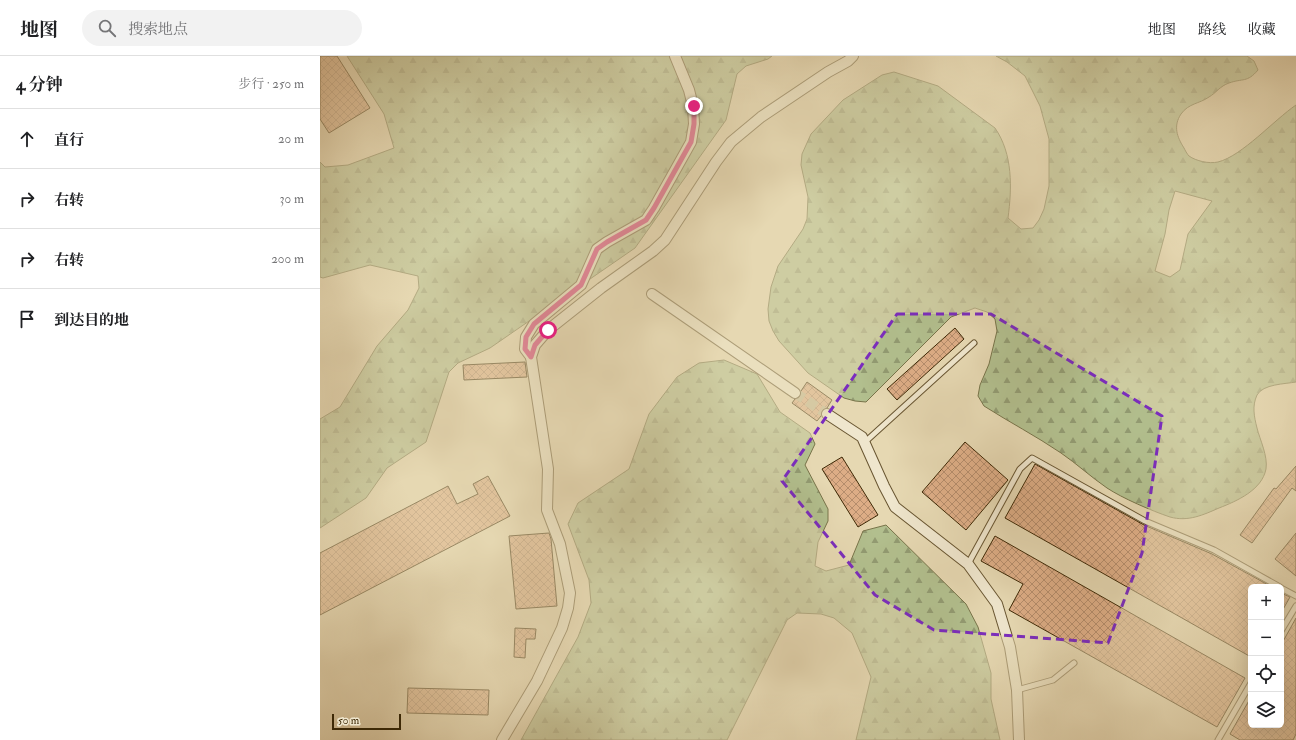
<!DOCTYPE html>
<html lang="zh">
<head>
<meta charset="utf-8">
<style>
	:root { --surface:#fff; --page:#f2f2f2; --text:#202124; --muted:#757577; --line:#e0e0e0 }
	body { margin:0; font-family:"IM FELL Double Pica","Noto Serif SC",serif; background:var(--page); color:var(--text) }
	.controls { position:absolute; right:12px; bottom:12px; display:grid; overflow:hidden; border-radius:6px; box-shadow:0 4px 16px #0002 }
	.controls button { width:36px; height:36px; display:grid; place-items:center; padding:0; border:0; border-bottom:1px solid var(--line); background:var(--surface); color:var(--text); font:20px sans-serif }
	.scale { position:absolute; left:12px; bottom:10px; width:69px; box-sizing:border-box; padding-left:4px; border:2px solid #3e2906; border-top:0; font-size:11px; line-height:14px; white-space:nowrap; color:#3e2906; -webkit-text-stroke:3px #efe6cd; paint-order:stroke }
	.stop { position:absolute; width:12px; height:12px; margin:-9px; border:3px solid #db2777; border-radius:50%; background:#fff }
	.stop.end { background:#db2777; border-color:#fff; box-shadow:0 1px 4px #0008 }
	.list { margin:0; padding:0; list-style:none }
	h2 { display:flex; justify-content:space-between; align-items:center; height:52px; margin:0; padding:0 16px; font-size:17px }
	h2 small { font-size:13px; font-weight:400; color:var(--muted) }
	.list li { display:grid; grid-template-columns:26px 1fr auto; gap:12px; align-items:center; box-sizing:border-box; height:60px; padding:0 16px; border-top:1px solid var(--line) }
	.list b { display:block; font-size:15px; white-space:nowrap }
	.list em { font-size:13px; font-style:normal; color:var(--muted) }
	.icon { flex:none; width:22px; height:22px; fill:none; stroke:currentColor; stroke-width:2; stroke-linecap:round; stroke-linejoin:round }
	.map { position:relative; flex:none; width:976px; height:684px; overflow:hidden }
	header { display:flex; align-items:center; gap:24px; box-sizing:border-box; height:56px; padding:0 20px; background:var(--surface); border-bottom:1px solid var(--line) }
	header strong { font-size:19px }
	nav { display:flex; gap:22px; margin-inline-start:auto; font-size:14px }
	.search { width:280px; height:36px; background:var(--page); display:flex; align-items:center; gap:10px; box-sizing:border-box; padding:0 14px; border-radius:22px; color:var(--muted); font-size:15px }
	main { display:flex }
	aside { flex:1; background:var(--surface) }
	.map>svg:first-child { display:block }
	.forest { fill:url(#forest-firs); stroke:#78744a; fill-rule:evenodd }
	.building { fill:url(#building-cross-hatch); stroke:#3e2906 }
	.lines { fill:none; stroke-linecap:round; stroke-linejoin:round }
	.street-tunnel { stroke:#c4b590; stroke-width:10; stroke-dasharray:10 5; stroke-linecap:butt }
	.lane-casing { stroke:#685531; stroke-width:7 }
	.street-casing { stroke:#685531; stroke-width:12 }
	.lane { stroke:#efe6cd; stroke-width:5 }
	.street { stroke:#efe6cd; stroke-width:10 }
	.route { stroke:#db2777; stroke-width:5 }
	.marked { fill:none; stroke:#7b2cbf; stroke-width:3; stroke-dasharray:8 5; stroke-linejoin:round }
</style>
</head>
<body>
<header>
<strong>地图</strong>
<div class="search"><svg class="icon" aria-label="search" viewBox="0 0 24 24"><circle cx="10" cy="10" r="6"/><path d="M15 15l6 6"/></svg>搜索地点</div>
<nav><a>地图</a><a>路线</a><a>收藏</a></nav>
</header>
<main>
<aside>
<h2>4 分钟<small>步行 · 250 m</small></h2>
<ul class="list">
<li><svg class="icon" aria-label="ahead" viewBox="0 0 24 24"><path d="M12 20V5M6 11l6-6 6 6"/></svg><div><b>直行</b></div><em>20 m</em></li>
<li><svg class="icon" aria-label="right" viewBox="0 0 24 24"><path d="M7 20v-9h11M14 6l5 5-5 5"/></svg><div><b>右转</b></div><em>30 m</em></li>
<li><svg class="icon" aria-label="right" viewBox="0 0 24 24"><path d="M7 20v-9h11M14 6l5 5-5 5"/></svg><div><b>右转</b></div><em>200 m</em></li>
<li><svg class="icon" aria-label="arrive" viewBox="0 0 24 24"><path d="M6 21V4h12l-3 4 3 4H6"/></svg><div><b>到达目的地</b></div></li>
</ul>
</aside>
<div class="map">
<svg width="976" height="684" viewBox="0 0 976 684">
	<defs>
		<pattern id="forest-firs" width="22" height="20" patternUnits="userSpaceOnUse"><rect width="22" height="20" fill="#b2bf8e"/><path d="M5 1l3.5 6h-7zM16 11l3.5 6h-7z" fill="#929b72"/></pattern>
		<pattern id="building-cross-hatch" width="8" height="8" patternUnits="userSpaceOnUse"><rect width="8" height="8" fill="#ddad86"/><path d="M0 0l8 8M0 8l8-8" fill="none" stroke="#b58d6c"/></pattern>
	</defs>
	<rect width="100%" height="100%" fill="#e6d8b2"/>
	<filter id="stains"><feTurbulence type="fractalNoise" baseFrequency=".005" numOctaves="4"/><feColorMatrix values="0 0 0 0 .2 0 0 0 0 .09 0 0 0 0 .02 0 0 0 .5 -.17"/></filter>
	<radialGradient id="worn" r=".72"><stop offset=".6" stop-color="#630" stop-opacity="0"/><stop offset="1" stop-color="#630" stop-opacity=".3"/></radialGradient>
	<g class="forest">
		<path d="M27 0H452L448 3 426 10 417 18 406 64 315 192 170 292 138 307 129 316 106 386 67 412 46 442 0 472V363L20 351 57 290 88 254 99 232 98 220 50 209 3 222 0 221V106L5 111 28 109 74 92 64 58Z"/>
		<path d="M676 0H927L934 5 938 14C927 27 923 22 909 27 900 30 896 37 889 41 879 48 869 47 861 58 853 70 857 81 864 92 865 94 867 98 869 100 876 105 889 108 898 106 922 100 954 64 976 49V326C965 328 943 328 937 339 932 350 934 360 937 372 940 384 948 400 946 413 942 434 917 445 899 452 883 459 868 466 850 461 832 455 802 442 787 432 771 421 757 408 741 397 716 380 689 366 664 350L658 340 660 329 669 308 677 275 675 263 667 256 655 252 631 261 546 346 535 345 524 342 488 317 459 285 453 275 449 265 448 253 451 231 458 210 483 173 487 163 488 141 481 109 482 98 491 78 523 44 562 19 574 16 618 30 675 72C693 98 692 132 688 162L701 173 713 172 719 164 724 153 729 130V83L720 50 705 20 687 6ZM855 135 892 145 868 178 860 214 850 221 835 215 845 178 849 154Z"/>
		<path d="M404 304 437 318 460 356 490 377 495 388 485 409 508 453V465L498 486 495 510 506 515 529 509 543 475 566 469 646 548 658 571 671 617V643L680 684H536L551 621 532 577 514 562 501 558 477 557 467 564 407 684H201L258 581 271 547 269 524 248 468 258 447 309 413 329 358 357 321 379 307Z"/>
	</g>
	<g class="building">
		<path d="M0 0H17L50 52 9 77 0 63Z"/>
		<path d="M635 272 644 283 577 344 567 333Z"/>
		<path d="M205 306 207 321 144 324 143 309Z"/>
		<path d="M487 326 512 344 507 352 502 354 501 360 497 365 472 347 475 343 480 341 481 335Z"/>
		<path d="M645 386 688 424 646 474 602 436Z"/>
		<path d="M522 401 558 459 538 471 502 413Z"/>
		<path d="M715 408 824 469 892 498 952 531H931V601L685 462Z"/>
		<path d="M976 410V435L972 432 932 487 920 479 954 432 956 433Z"/>
		<path d="M168 420 190 460 0 559V497L128 430 137 448 158 438 153 428Z"/>
		<path d="M229 477 231 483 237 550 196 553 189 480Z"/>
		<path d="M976 477V520L955 503Z"/>
		<path d="M675 480 925 622 897 671 689 554 703 528 661 505Z"/>
		<path d="M961 537 970 541 961 557Z"/>
		<path d="M976 562V678L973 684H920L910 678 931 641V669H961V589Z"/>
		<path d="M195 572 216 573 215 583H206L205 602 194 601Z"/>
		<path d="M88 632 169 634 168 659 87 657Z"/>
	</g>
	<g class="lines">
		<path class="street-tunnel" d="M475 337 507 358"/>
		<g class="lane-casing">
			<g id="lane">
				<path d="M545 386 654 287"/>
				<path d="M648 508 700 413 712 402 825 465 894 494 960 531"/>
				<path d="M961 532 976 540"/>
				<path d="M961 575 976 550"/>
				<path d="M697 634 733 624 754 607"/>
				<path d="M898 684 931 627"/>
			</g>
		</g>
		<g class="street-casing">
			<g id="street">
				<path d="M332 238 475 337"/>
				<path d="M211 301 205 293 206 281 214 268 261 229 277 193 287 186 326 164 334 152 371 86 374 68 373 50 369 34 355 0"/>
				<path d="M507 358 542 381 564 430 575 451 648 508 677 548 690 591 697 634 699 684"/>
				<path d="M182 684 217 625 242 572 248 552 250 537 240 488 227 454 228 413 211 301 215 289 228 274 281 232 333 195 345 184 396 106 411 86 441 61 508 16 528 5 533 0"/>
			</g>
		</g>
		<use href="#lane" class="lane"/>
		<use href="#street" class="street"/>
	</g>
	<g class="lines">
		<path class="route" d="M228 274 215 289 211 301 205 293 206 281 214 268 261 229 277 193 287 186 326 164 334 152 371 86 374 68V50"/>
	</g>
	<path d="M0 0H976V684H0ZM577 258H671L842 360 822 497 788 587 614 574 555 539 462 425Z" fill="#e6d8b2" fill-opacity=".55" fill-rule="evenodd"/>
	<path class="marked" d="M577 258H671L842 360 822 497 788 587 614 574 555 539 462 425Z"/>
	<rect width="100%" height="100%" filter="url(#stains)"/>
	<rect width="100%" height="100%" fill="url(#worn)"/>
</svg>
<div class="controls">
<button>+</button>
<button>−</button>
<button><svg class="icon" aria-label="locate" viewBox="0 0 24 24"><circle cx="12" cy="12" r="6"/><path d="M12 2v4M12 18v4M2 12h4M18 12h4"/></svg></button>
<button><svg class="icon" aria-label="layers" viewBox="0 0 24 24"><path d="M12 4l9 5-9 5-9-5zM3 14l9 5 9-5"/></svg></button>
</div>
<div class="scale">50 m</div>
<div class="stop" style="left:228px;top:274px"></div>
<div class="stop end" style="left:374px;top:50px"></div>
</div>
</main>
</body>
</html>
